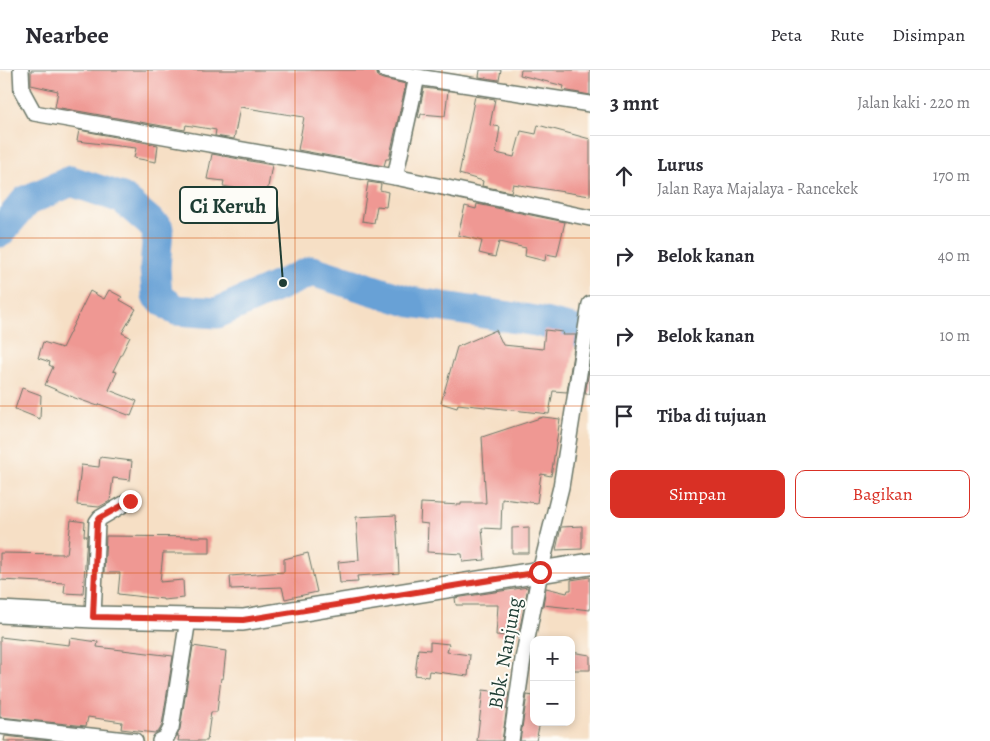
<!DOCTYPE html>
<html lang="id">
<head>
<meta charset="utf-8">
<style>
	:root { --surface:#fff; --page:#f7f7f7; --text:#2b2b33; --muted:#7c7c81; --line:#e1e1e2; --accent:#d93025 }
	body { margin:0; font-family:Alegreya,serif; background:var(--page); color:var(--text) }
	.controls { position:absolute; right:15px; bottom:15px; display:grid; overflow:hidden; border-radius:10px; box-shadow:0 2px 8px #0003 }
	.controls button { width:45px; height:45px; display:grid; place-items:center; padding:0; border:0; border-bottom:1px solid var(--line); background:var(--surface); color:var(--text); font:25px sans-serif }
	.stop { position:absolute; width:15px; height:15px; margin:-11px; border:4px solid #d93025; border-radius:50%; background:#fff }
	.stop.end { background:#d93025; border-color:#fff; box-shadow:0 1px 5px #0008 }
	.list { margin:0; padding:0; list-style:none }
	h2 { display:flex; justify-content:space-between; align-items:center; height:65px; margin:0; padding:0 20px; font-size:21px }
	h2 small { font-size:16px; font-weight:400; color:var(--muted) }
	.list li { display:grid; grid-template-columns:32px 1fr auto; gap:15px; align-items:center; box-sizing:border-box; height:80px; padding:0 20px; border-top:1px solid var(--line) }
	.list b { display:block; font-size:19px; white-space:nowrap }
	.list p { margin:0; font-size:16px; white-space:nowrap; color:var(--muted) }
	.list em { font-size:16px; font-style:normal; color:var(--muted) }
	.actions { display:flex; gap:10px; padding:15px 20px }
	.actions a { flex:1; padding:11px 0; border:1px solid var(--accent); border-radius:10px; text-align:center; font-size:18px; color:var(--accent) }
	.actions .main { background:var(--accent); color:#fff }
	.icon { flex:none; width:28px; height:28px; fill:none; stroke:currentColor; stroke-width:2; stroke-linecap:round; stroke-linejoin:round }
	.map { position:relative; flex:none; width:590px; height:671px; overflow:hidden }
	header { display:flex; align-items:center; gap:30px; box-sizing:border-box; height:70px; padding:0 25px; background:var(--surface); border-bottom:1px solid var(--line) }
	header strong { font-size:24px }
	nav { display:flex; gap:28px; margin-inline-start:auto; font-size:18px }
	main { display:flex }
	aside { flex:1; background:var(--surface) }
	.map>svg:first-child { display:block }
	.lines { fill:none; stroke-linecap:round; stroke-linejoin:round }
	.river { stroke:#67a1d6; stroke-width:31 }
	.building { fill:#ef9893 }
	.street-casing { stroke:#6a7667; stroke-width:18 }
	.secondary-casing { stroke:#6a7667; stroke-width:24 }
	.street { stroke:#fff; stroke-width:15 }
	.secondary { stroke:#fff; stroke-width:21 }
	.route { stroke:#d93025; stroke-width:6 }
	.grid { fill:none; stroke:#d45610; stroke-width:1; stroke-opacity:0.55 }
	.labels { text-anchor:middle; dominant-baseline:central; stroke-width:4; stroke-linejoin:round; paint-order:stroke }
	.street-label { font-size:20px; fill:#1f3d34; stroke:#fdfcf7 }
	.leader { fill:none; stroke:#1f3d34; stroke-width:2 }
	.callout-dot { fill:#1f3d34; stroke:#fdfcf7; stroke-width:2 }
	.callout { fill:#fdfcf7; stroke:#1f3d34; stroke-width:2 }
	.callout-label { font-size:21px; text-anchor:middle; font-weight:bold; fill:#1f3d34 }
</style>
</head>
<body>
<header>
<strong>Nearbee</strong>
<nav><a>Peta</a><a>Rute</a><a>Disimpan</a></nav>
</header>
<main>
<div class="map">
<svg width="590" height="671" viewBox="0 0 590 671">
	<rect width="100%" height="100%" fill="#fdfcf7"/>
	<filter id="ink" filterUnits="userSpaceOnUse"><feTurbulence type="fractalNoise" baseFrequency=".02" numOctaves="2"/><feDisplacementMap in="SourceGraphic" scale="10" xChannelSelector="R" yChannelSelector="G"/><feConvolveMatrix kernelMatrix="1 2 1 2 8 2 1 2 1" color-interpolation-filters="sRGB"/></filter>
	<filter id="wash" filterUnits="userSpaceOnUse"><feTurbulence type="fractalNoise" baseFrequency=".0096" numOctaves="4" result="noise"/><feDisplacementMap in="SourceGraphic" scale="20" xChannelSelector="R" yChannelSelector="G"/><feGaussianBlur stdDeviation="1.12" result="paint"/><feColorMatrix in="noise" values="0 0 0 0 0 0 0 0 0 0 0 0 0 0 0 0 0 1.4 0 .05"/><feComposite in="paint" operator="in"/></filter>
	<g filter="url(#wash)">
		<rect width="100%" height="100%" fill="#f6dfc5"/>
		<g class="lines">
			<path class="river" d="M0 162 26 131 71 111 122 128 158 159 155 198 157 226 176 240 217 243 312 201 411 232 536 251 590 264"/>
		</g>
		<g id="blocks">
			<g class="building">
				<path d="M31 0H376L378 7 383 9 406 14 389 89H386L384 96 298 80 304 47 240 37 234 69 215 66 216 60 186 55 185 60 55 37 58 21 31 15Z"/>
				<path d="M480 0H501L499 10 479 7Z"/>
				<path d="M521 0H590V25L563 20 564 16 520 5Z"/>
				<path d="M424 18 448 21 445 46 421 44 420 48 418 47Z"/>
				<path d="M475 26 495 29 490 55 500 57 496 83 514 87 521 61 536 64 538 55 590 69V126L513 114 511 122 482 116 483 111 459 104Z"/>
				<path d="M79 60 158 75 156 92 134 88 136 78 77 71Z"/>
				<path d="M212 84 272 95 265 134 243 130 244 120 223 116 224 111 207 109Z"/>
				<path d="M368 112 381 114 380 120 388 122 386 137 377 136 374 153 362 151Z"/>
				<path d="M477 134 565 152 557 186 546 184 545 191 525 186 526 178 499 172 495 187 479 183 482 171 458 165 465 136 476 139Z"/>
				<path d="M109 220 122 227 120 230 136 239 122 263 130 267 113 301 117 302 109 320 137 331 131 346 99 334 98 336 75 328 45 315 53 297 49 295 50 292 38 288 43 272 62 278 90 221 104 229Z"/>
				<path d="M496 260 503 275 543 279 545 260 563 262 562 265H576L567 322 553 321 549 344 458 334 457 338 441 333 457 277Z"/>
				<path d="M590 294V324H585Z"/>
				<path d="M22 318 41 325 40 349 15 339Z"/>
				<path d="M543 347 560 349 551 406 541 404 537 433 502 429 501 459 482 458 485 490 463 492 462 484 427 482 428 454 420 453 421 433 461 435V433H486L482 367Z"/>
				<path d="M100 387 132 391 130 410 113 408 110 431 99 437 77 435 81 395 99 397Z"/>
				<path d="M396 445 399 503 357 506 358 512 340 513 338 492 359 490 356 447Z"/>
				<path d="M71 450 85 452 84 466H87L83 524 64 523 65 513 0 510V483L67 484Z"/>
				<path d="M582 456V479L556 480 561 457Z"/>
				<path d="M529 457V483H512V458Z"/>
				<path d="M106 466 210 467V483H163L160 512 183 510 184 528 163 530V529L118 524 120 503H104Z"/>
				<path d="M308 483 317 522 285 529 282 517 231 519 230 506 284 502V489Z"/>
				<path d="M590 507V540L543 535 546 518 567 523 568 520H571V510Z"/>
				<path d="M528 517 518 567 496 565 498 535H456L455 528Z"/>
				<path d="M0 567 69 575 70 568 98 572 97 577 173 586 162 655 159 661 155 663 121 659 122 652 88 647 86 656 0 647Z"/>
				<path d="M430 572 449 574 447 582 470 585 468 606 429 601 428 607 415 605 418 579 430 580Z"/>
				<path d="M193 576 226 581 223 609 221 608 217 642H211L207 671H178L179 666H177L180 659Z"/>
				<path d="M571 582 590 585V600H571Z"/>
				<path d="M483 620 509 623 502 671H477Z"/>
				<path d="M527 625 534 626V652H540L536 671H520Z"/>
				<path d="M5 666 50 671H4Z"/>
			</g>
		</g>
	</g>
	<g filter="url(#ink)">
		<use href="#blocks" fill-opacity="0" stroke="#6a7667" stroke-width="1"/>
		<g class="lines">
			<g class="street-casing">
				<g id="street">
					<path d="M21 0 22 21 34 43 395 107 590 148"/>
					<path d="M385 0 417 7 590 34"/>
					<path d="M395 107 417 7"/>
					<path d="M93 547 97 452 100 448 129 431"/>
					<path d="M0 656 135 671"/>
					<path d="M160 671 166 668 171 658 188 549"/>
					<path d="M511 671 523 589 540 502 561 417 590 234"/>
				</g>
			</g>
			<g class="secondary-casing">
				<path id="secondary" d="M0 542 93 547 243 550 590 494"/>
			</g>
			<use href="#street" class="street"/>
			<use href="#secondary" class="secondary"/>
		</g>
	</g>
	<g class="lines" filter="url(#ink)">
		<path class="route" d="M130 431 100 448 97 452 93 547 243 550 540 502"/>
	</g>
	<path class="grid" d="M148 0V671M295 0V671M442 0V671M0 168H590M0 336H590M0 503H590"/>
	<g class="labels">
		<g class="street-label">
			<text transform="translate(505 583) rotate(-80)">Bbk. Nanjung</text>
		</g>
	</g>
	<path class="leader" d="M283 213L277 135"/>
	<circle class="callout-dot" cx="283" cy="213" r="5"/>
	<rect class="callout" x="180" y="117" width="97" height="36" rx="5"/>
	<g class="callout-label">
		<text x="228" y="143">Ci Keruh</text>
	</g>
</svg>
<div class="controls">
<button>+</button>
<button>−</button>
</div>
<div class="stop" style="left:540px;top:502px"></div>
<div class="stop end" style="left:130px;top:431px"></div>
</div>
<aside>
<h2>3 mnt<small>Jalan kaki · 220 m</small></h2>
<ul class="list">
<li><svg class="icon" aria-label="ahead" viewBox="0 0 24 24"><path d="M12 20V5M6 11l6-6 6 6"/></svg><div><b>Lurus</b><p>Jalan Raya Majalaya - Rancekek</p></div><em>170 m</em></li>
<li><svg class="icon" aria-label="right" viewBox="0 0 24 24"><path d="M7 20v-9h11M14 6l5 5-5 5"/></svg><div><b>Belok kanan</b></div><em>40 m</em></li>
<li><svg class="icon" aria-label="right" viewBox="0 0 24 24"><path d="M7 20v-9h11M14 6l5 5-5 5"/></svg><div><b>Belok kanan</b></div><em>10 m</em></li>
<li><svg class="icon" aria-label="arrive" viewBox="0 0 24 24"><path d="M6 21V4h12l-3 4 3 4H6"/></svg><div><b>Tiba di tujuan</b></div></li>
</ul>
<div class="actions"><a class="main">Simpan</a><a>Bagikan</a></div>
</aside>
</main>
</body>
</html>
